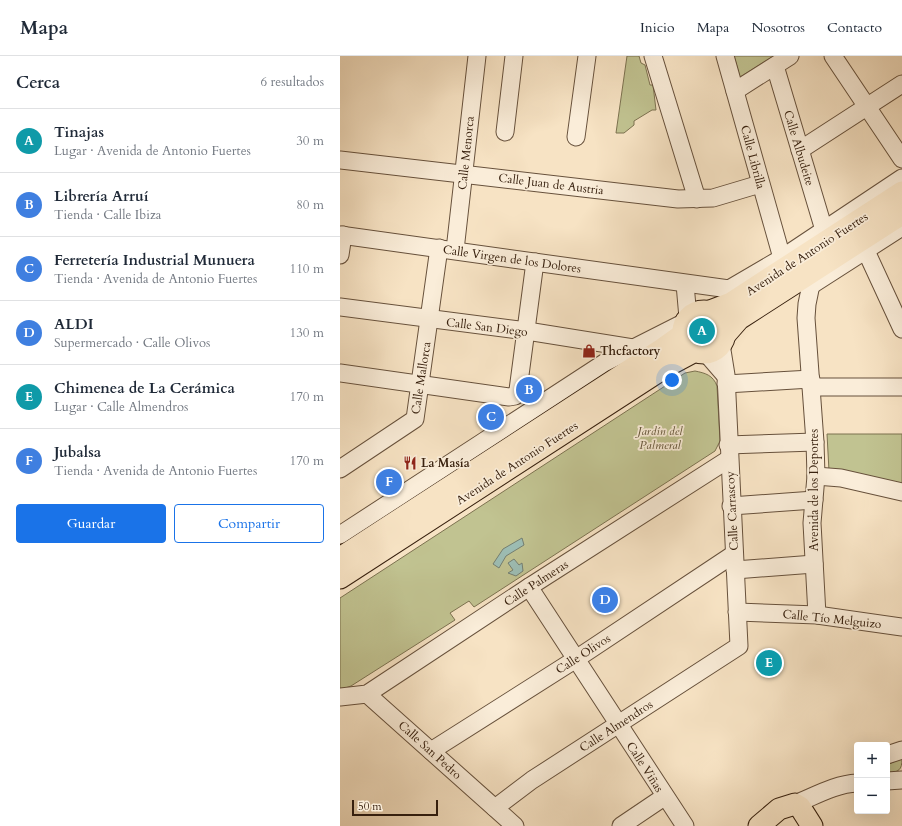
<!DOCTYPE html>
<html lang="es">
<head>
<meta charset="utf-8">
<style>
	:root { --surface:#fff; --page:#f2f2f3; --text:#1f2937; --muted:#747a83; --line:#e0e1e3; --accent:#1a73e8 }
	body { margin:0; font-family:Cardo,serif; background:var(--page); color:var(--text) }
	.controls { position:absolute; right:12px; bottom:12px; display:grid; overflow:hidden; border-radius:4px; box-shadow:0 4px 16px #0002 }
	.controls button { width:36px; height:36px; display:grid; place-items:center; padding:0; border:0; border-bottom:1px solid var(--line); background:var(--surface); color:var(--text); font:20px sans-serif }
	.scale { position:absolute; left:12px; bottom:10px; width:86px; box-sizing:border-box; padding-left:4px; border:2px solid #37200e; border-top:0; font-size:11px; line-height:14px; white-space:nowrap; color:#37200e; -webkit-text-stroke:3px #faedd9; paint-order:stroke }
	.you { position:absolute; left:332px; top:324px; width:14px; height:14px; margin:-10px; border:3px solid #fff; border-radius:50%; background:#1a73e8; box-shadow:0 0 0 6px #1a73e833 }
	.badge { display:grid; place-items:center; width:26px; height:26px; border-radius:50%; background:var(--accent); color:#fff; font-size:13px; font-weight:700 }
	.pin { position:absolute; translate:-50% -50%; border:2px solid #fff; box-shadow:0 1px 4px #0006 }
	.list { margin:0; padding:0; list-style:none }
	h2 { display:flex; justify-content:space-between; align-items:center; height:52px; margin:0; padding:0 16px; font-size:17px }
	h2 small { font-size:13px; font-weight:400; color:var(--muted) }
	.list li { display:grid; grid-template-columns:26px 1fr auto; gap:12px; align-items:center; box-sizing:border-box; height:64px; padding:0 16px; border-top:1px solid var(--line) }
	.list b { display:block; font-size:15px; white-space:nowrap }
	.list p { margin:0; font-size:13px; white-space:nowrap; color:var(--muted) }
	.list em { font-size:13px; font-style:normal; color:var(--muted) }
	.actions { display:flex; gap:8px; padding:12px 16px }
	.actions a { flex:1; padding:9px 0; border:1px solid var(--accent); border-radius:4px; text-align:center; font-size:14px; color:var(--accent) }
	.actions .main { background:var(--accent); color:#fff }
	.map { position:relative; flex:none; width:562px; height:770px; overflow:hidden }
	header { display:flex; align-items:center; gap:24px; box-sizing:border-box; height:56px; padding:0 20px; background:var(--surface); border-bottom:1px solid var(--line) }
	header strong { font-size:19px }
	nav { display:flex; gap:22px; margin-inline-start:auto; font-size:14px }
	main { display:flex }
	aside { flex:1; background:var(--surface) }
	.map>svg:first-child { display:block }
	.green { fill:#c1c391; stroke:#7c7250 }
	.water { fill:#9dbeb5; stroke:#747f72 }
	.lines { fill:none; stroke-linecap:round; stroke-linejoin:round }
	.minor-casing { stroke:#67513c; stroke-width:19 }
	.major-casing { stroke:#37200e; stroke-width:23 }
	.minor { stroke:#faedd9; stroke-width:17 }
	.major { stroke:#f7e3c4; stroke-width:21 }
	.labels { text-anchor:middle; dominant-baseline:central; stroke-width:3.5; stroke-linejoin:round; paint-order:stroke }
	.street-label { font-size:12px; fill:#37200e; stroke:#faedd9 }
	.poi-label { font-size:12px; font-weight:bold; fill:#37200e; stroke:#faedd9; text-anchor:start }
	.park-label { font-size:12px; font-style:italic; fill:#605135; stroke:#faedd9 }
</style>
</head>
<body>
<header>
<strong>Mapa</strong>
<nav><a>Inicio</a><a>Mapa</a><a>Nosotros</a><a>Contacto</a></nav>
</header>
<main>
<aside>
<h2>Cerca<small>6 resultados</small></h2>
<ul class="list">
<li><span class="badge" style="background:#0f9aa8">A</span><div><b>Tinajas</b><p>Lugar · Avenida de Antonio Fuertes</p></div><em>30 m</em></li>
<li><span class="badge" style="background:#3f7fe0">B</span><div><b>Librería Arruí</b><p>Tienda · Calle Ibiza</p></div><em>80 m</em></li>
<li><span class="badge" style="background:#3f7fe0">C</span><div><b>Ferretería Industrial Munuera</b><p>Tienda · Avenida de Antonio Fuertes</p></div><em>110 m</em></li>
<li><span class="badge" style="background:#3f7fe0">D</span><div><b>ALDI</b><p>Supermercado · Calle Olivos</p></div><em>130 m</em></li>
<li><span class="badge" style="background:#0f9aa8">E</span><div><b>Chimenea de La Cerámica</b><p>Lugar · Calle Almendros</p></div><em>170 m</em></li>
<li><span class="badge" style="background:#3f7fe0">F</span><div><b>Jubalsa</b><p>Tienda · Avenida de Antonio Fuertes</p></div><em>170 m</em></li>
</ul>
<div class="actions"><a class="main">Guardar</a><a>Compartir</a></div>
</aside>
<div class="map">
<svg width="562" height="770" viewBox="0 0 562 770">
	<rect width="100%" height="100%" fill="#f7e3c4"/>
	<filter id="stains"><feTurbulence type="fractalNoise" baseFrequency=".005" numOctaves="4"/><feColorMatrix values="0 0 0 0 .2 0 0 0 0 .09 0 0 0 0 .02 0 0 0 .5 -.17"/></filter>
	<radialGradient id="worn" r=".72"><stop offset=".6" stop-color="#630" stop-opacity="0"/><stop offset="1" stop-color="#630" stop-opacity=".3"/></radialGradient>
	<g class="green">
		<path d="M287 0H299L301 7 305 9 310 29H313L316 54H312L294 65V69L284 77H276Z"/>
		<path d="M394 0H434L400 21Z"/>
		<path d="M355 315C365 317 373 319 377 330L380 385 375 395 134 551 129 545 110 557 115 564 11 630 0 634V542L345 317Z"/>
		<path d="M487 378H562V432L489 415Z"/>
		<path d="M562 702C562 715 559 715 547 718V709Z"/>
	</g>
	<g class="water">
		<path d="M182 482 184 489 166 500 159 512 153 508 163 493Z"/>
		<path d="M174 503 179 509 182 507 183 515 176 520 168 517 173 514 168 507Z"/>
	</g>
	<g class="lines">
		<g class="minor-casing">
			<g id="minor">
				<path d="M313 0 357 143"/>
				<path d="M385 0 442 202"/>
				<path d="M493 0 562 103"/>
				<path d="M435 10 484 174"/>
				<path d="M395 35 450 0"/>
				<path d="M165 76 174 0"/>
				<path d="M236 81 247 0"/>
				<path d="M460 94 562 28"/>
				<path d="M0 104 338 143 373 142 420 128"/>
				<path d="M0 179 389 233 442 202 562 122"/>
				<path d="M115 194 137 0"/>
				<path d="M526 195 562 273"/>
				<path d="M0 199 3 179"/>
				<path d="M474 214 467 248 466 262 475 386 476 420 472 467 477 559"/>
				<path d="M345 228 348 262"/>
				<path d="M470 230 562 171"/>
				<path d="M0 251 187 275 293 292"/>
				<path d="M365 296 384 318"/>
				<path d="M0 317 169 341 175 340 178 334 195 206"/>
				<path d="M386 328 471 323"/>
				<path d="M471 331H562"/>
				<path d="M388 389 475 386"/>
				<path d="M0 413 75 363 99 192"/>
				<path d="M476 420 501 422 562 436"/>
				<path d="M391 450 474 444"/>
				<path d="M0 479 264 307 345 266"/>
				<path d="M395 514 474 508"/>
				<path d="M189 531 345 770"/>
				<path d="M397 556 477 559 562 571"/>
				<path d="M27 638 175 770"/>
				<path d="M0 641 27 638 189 531 389 403"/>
				<path d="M91 695 236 603 394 498"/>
				<path d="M547 699 562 694"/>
				<path d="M547 725 562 724"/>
				<path d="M455 748C475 740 495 728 517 727"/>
				<path d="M155 752 192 724 399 590 386 319 381 288"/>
				<path d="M281 770 324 741"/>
			</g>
		</g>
		<g class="major-casing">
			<g id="major">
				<path d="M370 255 391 247 562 136"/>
				<circle cx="364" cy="276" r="21"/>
				<path d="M385 279 399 263 562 158"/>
				<path d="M0 502 322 293 343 278"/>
				<path d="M0 522 327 310 355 295"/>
				<path d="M419 770 439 753 455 748 460 751 472 770"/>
			</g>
		</g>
		<use href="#minor" class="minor"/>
		<use href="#major" class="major"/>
	</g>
	<defs>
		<g id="shop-bare" transform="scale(1.08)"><path d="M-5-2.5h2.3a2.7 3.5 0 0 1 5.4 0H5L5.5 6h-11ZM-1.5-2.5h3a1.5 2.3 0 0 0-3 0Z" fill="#8f2418" stroke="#faedd9" stroke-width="2.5" paint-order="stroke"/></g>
		<g id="restaurant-bare" transform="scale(1.08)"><path d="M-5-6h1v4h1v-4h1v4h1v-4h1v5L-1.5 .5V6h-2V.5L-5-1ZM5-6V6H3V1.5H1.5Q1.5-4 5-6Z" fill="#8f2418" stroke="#faedd9" stroke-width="2.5" paint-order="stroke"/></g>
	</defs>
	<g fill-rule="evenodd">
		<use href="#shop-bare" x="249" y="295"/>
		<use href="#restaurant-bare" x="70" y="407"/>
	</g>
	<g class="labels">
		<g class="street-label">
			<text transform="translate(459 92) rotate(73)">Calle Albudeite</text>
			<text transform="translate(126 97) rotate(-84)">Calle Menorca</text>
			<text transform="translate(413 101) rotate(75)">Calle Librilla</text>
			<text transform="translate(211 128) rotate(7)">Calle Juan de Austria</text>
			<text transform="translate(467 198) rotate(-33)">Avenida de Antonio Fuertes</text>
			<text transform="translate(172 203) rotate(8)">Calle Virgen de los Dolores</text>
			<text transform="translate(147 271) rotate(7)">Calle San Diego</text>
			<text transform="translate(81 322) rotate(-81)">Calle Mallorca</text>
			<text transform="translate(177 407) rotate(-33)">Avenida de Antonio Fuertes</text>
			<text transform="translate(474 434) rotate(-90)">Avenida de los Deportes</text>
			<text transform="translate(392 455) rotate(-93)">Calle Carrascoy</text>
			<text transform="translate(196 527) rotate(-33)">Calle Palmeras</text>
			<text transform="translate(492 563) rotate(6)">Calle Tío Melguizo</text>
			<text transform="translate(243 598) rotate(-33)">Calle Olivos</text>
			<text transform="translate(276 670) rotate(-33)">Calle Almendros</text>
			<text transform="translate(90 694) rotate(42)">Calle San Pedro</text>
			<text transform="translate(305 711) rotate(57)">Calle Viñas</text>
		</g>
		<g class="poi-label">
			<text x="260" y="295">Thcfactory</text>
			<text x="81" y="407">La Masía</text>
		</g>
		<g class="park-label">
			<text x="320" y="375">Jardín del<tspan x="320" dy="14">Palmeral</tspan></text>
		</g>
	</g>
	<rect width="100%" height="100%" filter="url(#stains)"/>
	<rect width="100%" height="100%" fill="url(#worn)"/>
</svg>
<div class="controls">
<button>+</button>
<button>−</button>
</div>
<div class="scale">50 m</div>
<div class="you"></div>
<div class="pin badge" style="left:362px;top:275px;background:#0f9aa8">A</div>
<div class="pin badge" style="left:189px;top:334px;background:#3f7fe0">B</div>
<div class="pin badge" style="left:151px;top:361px;background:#3f7fe0">C</div>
<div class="pin badge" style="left:265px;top:544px;background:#3f7fe0">D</div>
<div class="pin badge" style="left:429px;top:607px;background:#0f9aa8">E</div>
<div class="pin badge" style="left:49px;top:426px;background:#3f7fe0">F</div>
</div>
</main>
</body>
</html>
